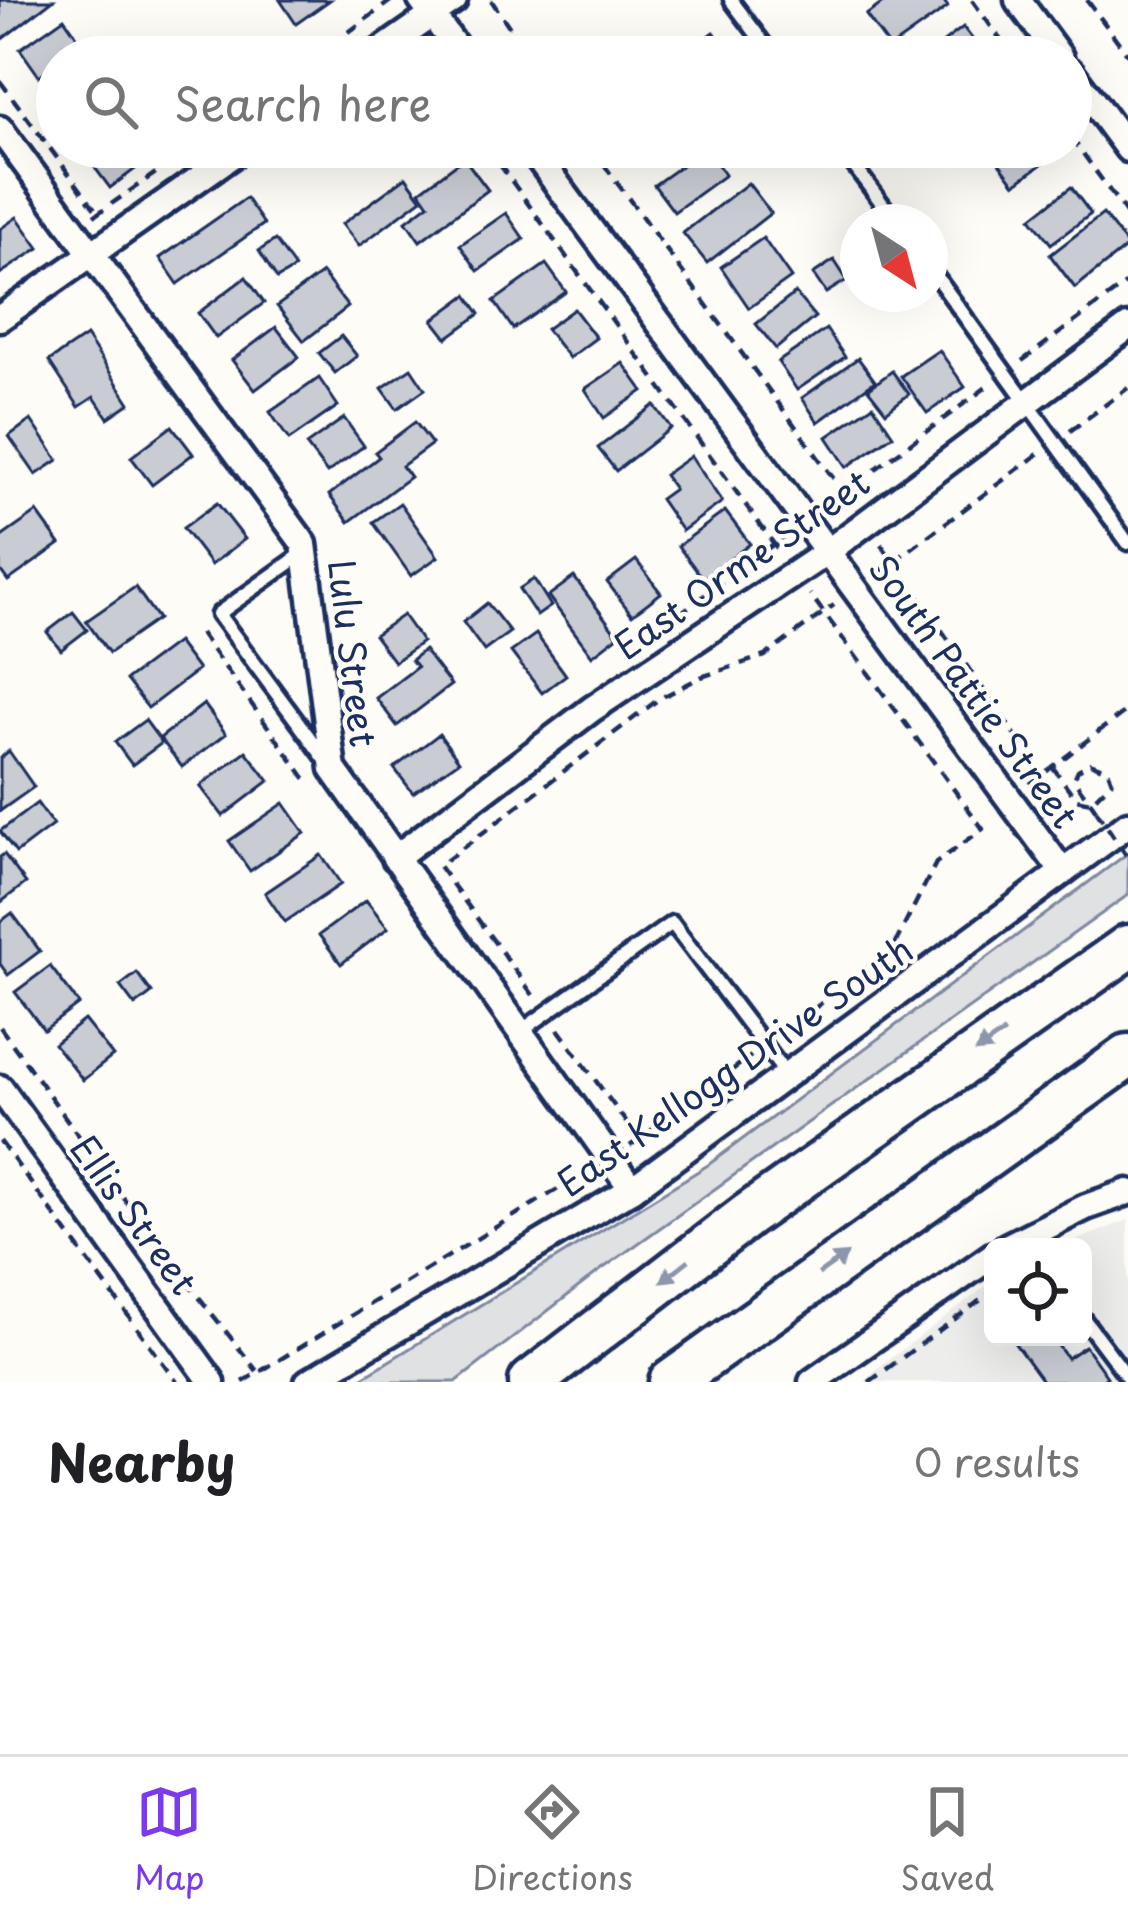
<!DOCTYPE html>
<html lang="en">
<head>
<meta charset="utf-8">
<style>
	:root { --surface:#fff; --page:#f6f6f6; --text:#202124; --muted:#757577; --line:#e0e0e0; --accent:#7c3aed }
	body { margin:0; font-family:"Playpen Sans",sans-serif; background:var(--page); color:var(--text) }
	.controls { position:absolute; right:36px; bottom:36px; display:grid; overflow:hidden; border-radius:18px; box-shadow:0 12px 48px #0002 }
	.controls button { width:108px; height:108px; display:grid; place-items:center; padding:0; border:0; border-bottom:3px solid var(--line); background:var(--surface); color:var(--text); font:60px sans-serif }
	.compass { position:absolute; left:840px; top:204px; width:108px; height:108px; border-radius:50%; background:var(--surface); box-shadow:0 12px 48px #0002; rotate:144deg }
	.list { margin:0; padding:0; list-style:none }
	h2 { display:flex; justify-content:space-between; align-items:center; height:156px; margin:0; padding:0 48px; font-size:51px }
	h2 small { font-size:39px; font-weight:400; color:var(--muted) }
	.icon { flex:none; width:66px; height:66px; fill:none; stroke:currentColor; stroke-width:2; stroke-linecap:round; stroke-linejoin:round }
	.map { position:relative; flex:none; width:1128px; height:1382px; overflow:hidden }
	.search { position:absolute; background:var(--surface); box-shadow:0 12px 48px #0002; left:36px; right:36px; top:36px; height:132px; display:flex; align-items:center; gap:30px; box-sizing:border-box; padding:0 42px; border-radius:66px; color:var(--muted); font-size:45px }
	.sheet { height:372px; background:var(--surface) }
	nav { display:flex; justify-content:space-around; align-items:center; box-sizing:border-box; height:168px; border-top:3px solid var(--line); background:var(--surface); font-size:33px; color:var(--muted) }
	nav a { display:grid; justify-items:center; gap:6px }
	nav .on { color:var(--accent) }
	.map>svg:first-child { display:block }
	.built { fill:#edeeec }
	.green { fill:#e0e1e3; stroke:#7e88a0; stroke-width:3 }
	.building { fill:#c9ccd3; stroke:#1b2f5e; stroke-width:3 }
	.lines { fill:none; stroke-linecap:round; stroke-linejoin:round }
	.service-casing { stroke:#1b2f5e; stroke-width:21 }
	.minor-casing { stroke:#1b2f5e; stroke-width:33 }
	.motorway-casing { stroke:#1b2f5e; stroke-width:51 }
	.path { stroke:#1b2f5e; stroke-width:4.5; stroke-dasharray:12 9; stroke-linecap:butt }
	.service { stroke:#fdfcf7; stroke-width:12 }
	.minor { stroke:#fdfcf7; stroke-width:24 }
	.motorway { stroke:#fdfcf7; stroke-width:42 }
	.path-bridge { stroke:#1b2f5e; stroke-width:4.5; stroke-dasharray:12 9; stroke-linecap:butt }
	.oneway { fill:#8c96aa }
	.labels { text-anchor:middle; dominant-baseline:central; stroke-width:9; stroke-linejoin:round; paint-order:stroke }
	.street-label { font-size:36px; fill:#1b2f5e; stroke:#fdfcf7 }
</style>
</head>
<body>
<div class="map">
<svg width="1128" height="1382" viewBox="0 0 1128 1382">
	<rect width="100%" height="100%" fill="#fdfcf7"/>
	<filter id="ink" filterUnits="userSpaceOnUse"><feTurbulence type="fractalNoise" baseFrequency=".00833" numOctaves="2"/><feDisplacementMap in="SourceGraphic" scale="24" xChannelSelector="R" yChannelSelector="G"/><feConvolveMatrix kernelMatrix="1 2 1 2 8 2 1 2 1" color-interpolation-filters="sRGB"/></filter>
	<g filter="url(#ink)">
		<path class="built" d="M1128 1220V1382H865L879 1367 993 1281V1337H1083V1247H1060Z"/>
		<path class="green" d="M1128 853V895L598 1272 456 1382H355L708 1165Z"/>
		<g class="building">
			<path d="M0 0H53L1 40Z"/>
			<path d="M280 0H330L296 24Z"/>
			<path d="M887 0H943L948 7 890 48 866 15Z"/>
			<path d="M64 18 83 45 66 57H57V63L39 76 20 49Z"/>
			<path d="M963 27 986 57H924Z"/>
			<path d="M714 32 729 52 723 57H680Z"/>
			<path d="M100 147H148L154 155 110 188 87 157Z"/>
			<path d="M1012 147H1059L1061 150 1015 184 996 159Z"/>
			<path d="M706 148 725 175 674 212 654 185Z"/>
			<path d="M464 158 488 190 420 241 406 221 429 204 420 191Z"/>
			<path d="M406 177 422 199 359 246 342 224Z"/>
			<path d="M748 183 771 213 707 263 683 233Z"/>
			<path d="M1071 187 1091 214 1051 244 1031 218Z"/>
			<path d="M246 198 264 224 178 284 160 258Z"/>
			<path d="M506 213 524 239 478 271 460 245Z"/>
			<path d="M1103 214 1128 246 1075 288 1050 255Z"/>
			<path d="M17 217 39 248 0 274V229Z"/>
			<path d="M763 238 791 278 749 308 721 267Z"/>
			<path d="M275 240 295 268 277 279 259 251Z"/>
			<path d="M834 260 847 280 826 293 813 274Z"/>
			<path d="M546 264 566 292 513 329 494 301Z"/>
			<path d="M322 273 348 307 304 341 277 306Z"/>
			<path d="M246 277 264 303 216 338 198 313Z"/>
			<path d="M795 293 815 317 776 349 756 324Z"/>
			<path d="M467 295 480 314 447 338 433 320Z"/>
			<path d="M574 309 596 338 569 358 546 329Z"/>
			<path d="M276 327 299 357 255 390 232 360Z"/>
			<path d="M826 329 845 357 797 390 778 362Z"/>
			<path d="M86 336 130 403 108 418 94 397 79 407 49 361Z"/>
			<path d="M341 336 357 356 335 373 319 353Z"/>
			<path d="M939 350 965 387 927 413 901 376Z"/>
			<path d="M858 358 875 381 818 422 802 398Z"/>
			<path d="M623 363 643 391 604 418 585 389Z"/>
			<path d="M411 368 425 389 397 409 382 388Z"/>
			<path d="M892 371 909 394 886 412 868 389Z"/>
			<path d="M319 378 338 406 289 440 270 412Z"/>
			<path d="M654 405 671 428 616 471 598 448Z"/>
			<path d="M873 405 893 435 847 467 827 437Z"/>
			<path d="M344 418 364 446 327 473 306 445Z"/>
			<path d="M31 420 58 460 36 475 9 436Z"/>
			<path d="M415 422 432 444 402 466 410 477 349 522 329 495 379 457 375 452Z"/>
			<path d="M172 426 193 454 152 485 131 457Z"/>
			<path d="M691 456 722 502 682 531 660 499 674 489 664 475Z"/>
			<path d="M217 503 245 539 211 565 183 528Z"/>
			<path d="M400 503 438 557 411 576 373 522Z"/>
			<path d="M725 511 750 544 703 579 678 546Z"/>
			<path d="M37 512 60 544 8 581 0 570V538Z"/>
			<path d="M636 560 661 593 632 615 607 582Z"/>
			<path d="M574 577 618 636 592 656 548 596Z"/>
			<path d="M534 579 551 606 537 616 519 589Z"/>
			<path d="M135 587 158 619 109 653 86 621Z"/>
			<path d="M487 603 510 632 484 651 463 622Z"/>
			<path d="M73 612 87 630 61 650 47 632Z"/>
			<path d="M403 615 422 642 394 662 374 635Z"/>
			<path d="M536 634 566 675 542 693 511 652Z"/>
			<path d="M177 642 198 670 148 708 126 680Z"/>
			<path d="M424 650 451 685 397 726 376 698 417 667 411 660Z"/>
			<path d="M204 704 226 734 182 767 160 738Z"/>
			<path d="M145 720 162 743 132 765 115 742Z"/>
			<path d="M439 734 459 761 413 793 394 768Z"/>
			<path d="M9 751 34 787 0 811V758Z"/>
			<path d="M246 751 269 781 223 816 200 786Z"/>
			<path d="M37 803 53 825 16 853 0 831Z"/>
			<path d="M284 803 305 833 250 871 229 841Z"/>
			<path d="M4 854 26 883 0 903V857Z"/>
			<path d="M321 855 341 884 285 922 265 893Z"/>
			<path d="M366 900 388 928 341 964 319 935Z"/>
			<path d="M12 913 40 951 8 975 0 964V922Z"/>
			<path d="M50 966 79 1004 44 1030 15 992Z"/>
			<path d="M137 973 152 993 135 1006 120 986Z"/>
			<path d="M84 1020 113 1056 83 1080 54 1044Z"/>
			<path d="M1010 1337H1055L1053 1339 1067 1358 1085 1346 1107 1377 1101 1382H1043Z"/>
		</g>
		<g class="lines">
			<g class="service-casing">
				<g id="service">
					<path d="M731 0 774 57"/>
					<path d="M840 147 896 222"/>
					<path d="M930 268 1128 543"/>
					<path d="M305 552 218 614 328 763"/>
					<path d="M520 1032 672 923 786 1074"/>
					<path d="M1083 1318 1128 1378"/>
				</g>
			</g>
			<g class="minor-casing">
				<g id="minor">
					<path d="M421 0 463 57"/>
					<path d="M1018 0 1060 57"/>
					<path d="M372 57 454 0"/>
					<path d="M1071 72 1128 149"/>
					<path d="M0 129 304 544 333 769 632 1189"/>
					<path d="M530 147 1063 872"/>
					<path d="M0 318 244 147"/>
					<path d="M395 858 592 709 827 552 1128 327"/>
					<path d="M0 1088 212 1382"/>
					<path d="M1006 1247 1086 1207 1128 1192"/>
					<path d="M308 1382 632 1189 1128 824"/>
					<path d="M812 1382 993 1255"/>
				</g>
			</g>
			<g class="motorway-casing">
				<g id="motorway">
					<path d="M531 1382 748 1215 1128 947"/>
					<path d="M671 1382 1128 1056"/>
				</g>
			</g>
			<g class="path">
				<path d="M491 0 530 57"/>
				<path d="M972 0 1013 57"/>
				<path d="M1087 0 1128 55"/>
				<path d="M315 57 392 0"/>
				<path d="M0 81 98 213"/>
				<path d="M1071 137 1128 216"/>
				<path d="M487 147 779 551"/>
				<path d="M591 147 850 501"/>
				<path d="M94 216 193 147"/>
				<path d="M1022 361 1128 282"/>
				<path d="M1070 431 1128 388"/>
				<path d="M824 507 988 386"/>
				<path d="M881 544 1042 773"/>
				<path d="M877 574 1041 452"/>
				<path d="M200 633 308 782"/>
				<path d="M645 639 786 535"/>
				<path d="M1052 766 1076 799 1091 802 1112 781 1108 770 1090 763 1078 770 1074 779C1081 791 1089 799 1096 810"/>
				<path d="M1030 784 1128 709"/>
				<path d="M533 995 439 866 659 699 701 677 765 656 834 605"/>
				<path d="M0 1027 154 1240 257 1371"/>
				<path d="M558 1029 639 1140"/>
				<path d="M779 1035 892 950 936 863 983 829 810 594"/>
				<path d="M0 1141 177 1382"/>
				<path d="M630 1146 751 1056"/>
				<path d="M243 1382 589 1170"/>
				<path d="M869 1382 993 1291"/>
			</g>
			<use href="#service" class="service"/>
			<use href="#minor" class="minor"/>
			<use href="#motorway" class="motorway"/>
			<path class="path-bridge" d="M1096 810 1128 858"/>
		</g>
		<defs><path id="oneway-solid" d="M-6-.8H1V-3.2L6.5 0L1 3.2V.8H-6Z" transform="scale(3)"/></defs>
		<g class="oneway">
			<use href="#oneway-solid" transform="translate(990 1042) rotate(145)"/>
			<use href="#oneway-solid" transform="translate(833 1264) rotate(-35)"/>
			<use href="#oneway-solid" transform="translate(675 1271) rotate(142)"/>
		</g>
	</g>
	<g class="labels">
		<g class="street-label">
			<text transform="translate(741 563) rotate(-35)">East Orme Street</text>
			<text transform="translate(354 653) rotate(83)">Lulu Street</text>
			<text transform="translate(975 691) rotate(54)">South Pattie Street</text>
			<text transform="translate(734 1065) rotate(-35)">East Kellogg Drive South</text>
			<text transform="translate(135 1214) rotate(54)">Ellis Street</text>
		</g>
	</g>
</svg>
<div class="controls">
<button><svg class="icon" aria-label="locate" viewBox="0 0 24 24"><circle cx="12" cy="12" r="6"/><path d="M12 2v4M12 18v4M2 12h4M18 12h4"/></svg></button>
</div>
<svg class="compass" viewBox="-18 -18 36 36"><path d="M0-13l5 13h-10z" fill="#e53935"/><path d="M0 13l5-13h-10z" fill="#757577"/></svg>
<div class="search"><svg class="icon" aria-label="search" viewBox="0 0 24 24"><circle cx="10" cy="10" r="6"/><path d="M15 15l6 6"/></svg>Search here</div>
</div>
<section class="sheet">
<h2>Nearby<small>0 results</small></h2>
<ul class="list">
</ul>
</section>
<nav>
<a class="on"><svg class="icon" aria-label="map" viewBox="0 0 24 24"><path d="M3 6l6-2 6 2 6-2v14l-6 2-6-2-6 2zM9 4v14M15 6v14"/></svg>Map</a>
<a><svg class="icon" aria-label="directions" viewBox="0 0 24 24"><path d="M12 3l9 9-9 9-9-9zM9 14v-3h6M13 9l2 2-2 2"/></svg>Directions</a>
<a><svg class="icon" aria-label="saved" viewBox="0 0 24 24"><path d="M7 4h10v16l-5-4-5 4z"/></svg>Saved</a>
</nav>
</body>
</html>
